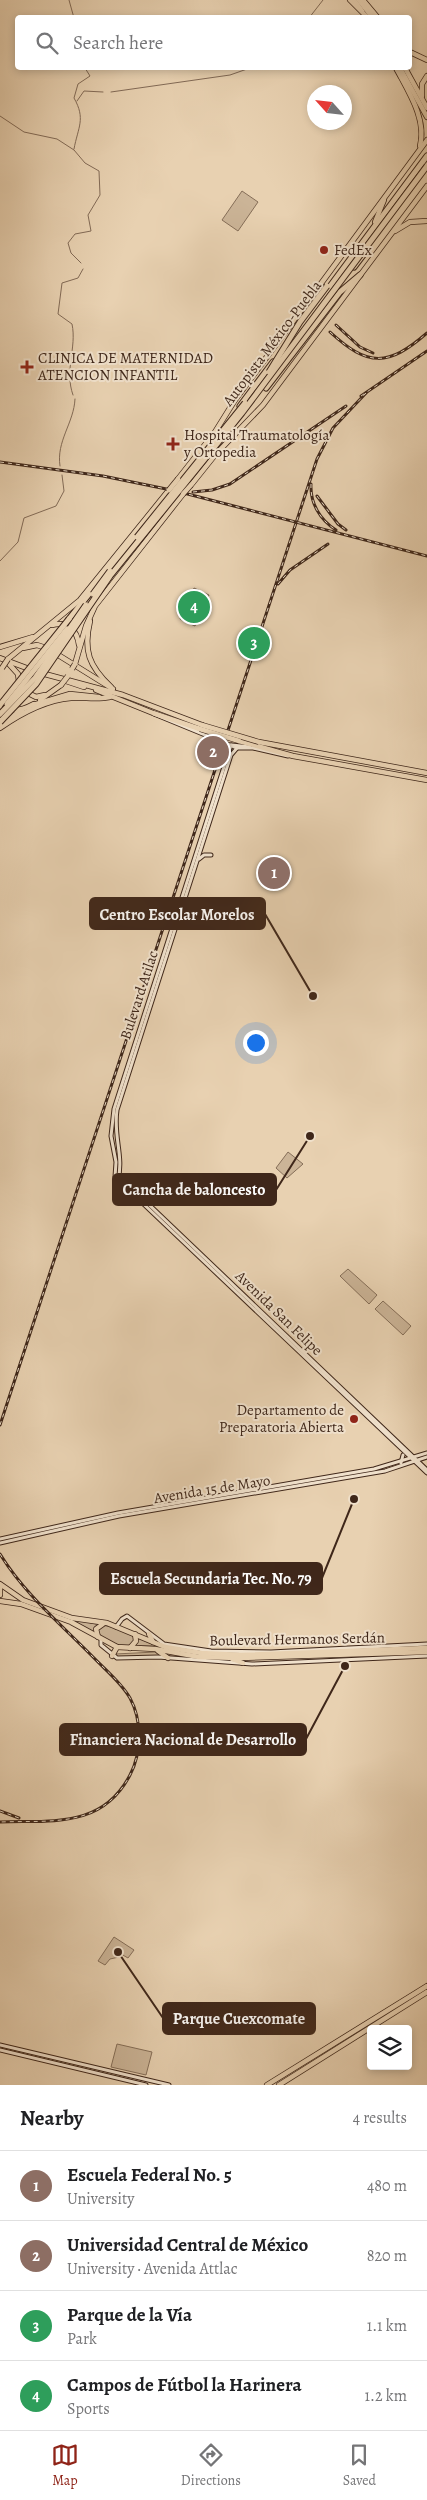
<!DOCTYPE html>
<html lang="en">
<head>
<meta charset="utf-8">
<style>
	:root { --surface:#fff; --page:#f6f6f6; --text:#202124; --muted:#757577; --line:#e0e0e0; --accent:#8f2418 }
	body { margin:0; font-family:Alegreya,serif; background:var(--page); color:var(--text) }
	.controls { position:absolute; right:15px; bottom:15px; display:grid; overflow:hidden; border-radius:5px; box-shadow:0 2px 8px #0003 }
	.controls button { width:45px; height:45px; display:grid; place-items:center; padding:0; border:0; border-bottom:1px solid var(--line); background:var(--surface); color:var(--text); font:25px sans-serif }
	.compass { position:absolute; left:307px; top:85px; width:45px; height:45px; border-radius:50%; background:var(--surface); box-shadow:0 2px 8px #0003; rotate:297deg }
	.you { position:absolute; left:255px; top:1042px; width:18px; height:18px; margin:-12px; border:4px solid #fff; border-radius:50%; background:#1a73e8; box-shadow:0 0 0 8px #1a73e833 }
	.badge { display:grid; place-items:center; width:32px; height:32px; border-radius:50%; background:var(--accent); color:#fff; font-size:16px; font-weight:700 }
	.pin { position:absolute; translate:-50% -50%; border:2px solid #fff; box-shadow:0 1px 5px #0006 }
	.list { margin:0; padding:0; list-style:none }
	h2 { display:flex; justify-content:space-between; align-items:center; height:65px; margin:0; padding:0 20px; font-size:21px }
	h2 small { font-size:16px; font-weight:400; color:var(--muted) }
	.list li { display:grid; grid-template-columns:32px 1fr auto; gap:15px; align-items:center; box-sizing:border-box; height:70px; padding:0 20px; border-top:1px solid var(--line) }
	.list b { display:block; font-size:19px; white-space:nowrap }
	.list p { margin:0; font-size:16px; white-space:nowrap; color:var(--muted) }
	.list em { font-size:16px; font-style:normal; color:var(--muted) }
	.icon { flex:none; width:28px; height:28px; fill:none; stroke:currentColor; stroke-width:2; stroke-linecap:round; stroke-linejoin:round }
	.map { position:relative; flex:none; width:427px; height:2085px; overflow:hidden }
	.search { position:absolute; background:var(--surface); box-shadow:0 2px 8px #0003; left:15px; right:15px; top:15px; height:55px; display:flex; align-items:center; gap:12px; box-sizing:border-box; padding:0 18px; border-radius:5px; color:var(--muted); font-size:19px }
	.sheet { height:345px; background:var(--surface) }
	nav { display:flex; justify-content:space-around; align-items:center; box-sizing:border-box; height:70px; border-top:1px solid var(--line); background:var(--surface); font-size:14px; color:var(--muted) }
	nav a { display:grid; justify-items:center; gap:2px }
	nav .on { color:var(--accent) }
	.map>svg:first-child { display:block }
	.green { fill:#cbb497; stroke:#856e58 }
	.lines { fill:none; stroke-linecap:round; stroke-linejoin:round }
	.stream { stroke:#826a56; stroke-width:1 }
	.secondary-casing { stroke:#3f271a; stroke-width:5 }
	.primary-casing { stroke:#3f271a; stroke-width:6 }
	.motorway-casing { stroke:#3f271a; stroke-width:7 }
	.secondary { stroke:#f0e1cc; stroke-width:3 }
	.primary { stroke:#e8d1b1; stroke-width:4.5 }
	.motorway { stroke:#e8d1b1; stroke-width:5 }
	.rail-casing { stroke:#3f271a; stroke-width:3 }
	.rail { stroke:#f0e1cc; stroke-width:1; stroke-dasharray:4; stroke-linecap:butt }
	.primary-bridge-casing { stroke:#3f271a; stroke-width:6; stroke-linecap:butt }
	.motorway-bridge-casing { stroke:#3f271a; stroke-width:7; stroke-linecap:butt }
	.primary-bridge { stroke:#e8d1b1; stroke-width:4.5 }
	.motorway-bridge { stroke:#e8d1b1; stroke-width:5 }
	.poi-dot { fill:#8f2418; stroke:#f0e1cc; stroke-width:2 }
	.labels { text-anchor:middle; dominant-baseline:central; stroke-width:4; stroke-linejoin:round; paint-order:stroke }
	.poi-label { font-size:15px; fill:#3f271a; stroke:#f0e1cc; text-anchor:start }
	.street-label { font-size:15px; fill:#3f271a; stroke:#f0e1cc }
	.leader { fill:none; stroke:#3f271a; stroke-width:2 }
	.callout-dot { fill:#3f271a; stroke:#f0e1cc; stroke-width:2 }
	.callout { fill:#3f271a; stroke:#3f271a; stroke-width:2 }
	.callout-label { font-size:16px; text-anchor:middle; font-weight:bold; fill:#fff }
</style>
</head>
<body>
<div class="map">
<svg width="427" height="2085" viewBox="0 0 427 2085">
	<rect width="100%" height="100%" fill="#e8d1b1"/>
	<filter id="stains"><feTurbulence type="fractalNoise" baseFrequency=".004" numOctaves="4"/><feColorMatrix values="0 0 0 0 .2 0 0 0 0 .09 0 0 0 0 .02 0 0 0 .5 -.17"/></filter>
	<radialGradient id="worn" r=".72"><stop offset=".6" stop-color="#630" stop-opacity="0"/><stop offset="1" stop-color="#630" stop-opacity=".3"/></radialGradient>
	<g class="green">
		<path d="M242 191 258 202 238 231 222 220Z"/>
		<path d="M194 588 209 595 195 626 180 619Z"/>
		<path d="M288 1152 303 1164 287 1178 276 1168Z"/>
		<path d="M348 1269 377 1295 369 1304 340 1276Z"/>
		<path d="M383 1301 411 1326 403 1335 375 1309Z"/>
		<path d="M72 1619 116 1628 156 1646 119 1645 102 1639Z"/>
		<path d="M156 1652 188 1656 118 1657 115 1654Z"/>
		<path d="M114 1937 134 1950 128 1958 121 1954 119 1957 110 1959 105 1965 98 1961Z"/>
		<path d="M117 2044 152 2052 146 2075 111 2067Z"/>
	</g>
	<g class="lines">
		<g class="stream">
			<path d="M69 0 74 18"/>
			<path d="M309 18 323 0"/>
			<path d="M111 92 230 75 250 68"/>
			<path d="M77 101 84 91 103 92"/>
			<path d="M0 116 24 132 57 139 74 150 85 163 99 171 100 195 88 215 91 231 75 234 68 243 71 253 81 263"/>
			<path d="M74 149C78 127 86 119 74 98L78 84 90 76 85 68"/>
			<path d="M73 395C64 370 77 348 72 324L58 314 62 283 78 278 83 269"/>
			<path d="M60 466C56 441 74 423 75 399"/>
			<path d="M0 561 18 542 24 518 56 506 64 491 62 475"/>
		</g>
		<g class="secondary-casing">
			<g id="secondary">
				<path d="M154 714 237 748H253L288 756"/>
				<path d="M231 745 114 1109 111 1136 116 1162 115 1177 427 1473"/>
				<path d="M232 745 250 747"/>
				<path d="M199 859 204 855H211"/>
				<path d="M118 1175 427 1470"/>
				<path d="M118 1180C124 1156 113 1136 117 1110L231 755 237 748"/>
				<path d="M116 1188 122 1185"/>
				<path d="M401 1463 403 1455"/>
				<path d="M0 1539 118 1513 374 1469 427 1453"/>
				<path d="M0 1543 119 1516 385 1471 427 1457"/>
				<path d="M116 1627 122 1619 127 1616 164 1644 211 1651 271 1652 427 1644"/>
				<path d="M101 1640V1645L117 1658 158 1657 252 1664 427 1656"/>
				<path d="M0 2045 169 2085"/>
				<path d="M0 2050 146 2085"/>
			</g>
		</g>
		<g class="primary-casing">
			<g id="primary">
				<path d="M350 0 367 17"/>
				<path d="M354 0 362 11"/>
				<path d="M359 0 373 18"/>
				<path d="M363 0 378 18"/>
				<path d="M410 52 427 60"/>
				<path d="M396 68C408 91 427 119 420 146"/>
				<path d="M400 68 427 117"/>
				<path d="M405 68 427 108"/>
				<path d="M422 96V84L427 76"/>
				<path d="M375 222 384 200"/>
				<path d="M395 231 410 222 427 221"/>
				<path d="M178 479 215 432 235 400 427 140"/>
				<path d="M191 485 215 455 263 405 427 186"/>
				<path d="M90 621C83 651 89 666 111 687"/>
				<path d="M52 625C68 621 77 630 79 645"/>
				<path d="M0 647 33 637"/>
				<path d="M23 648 37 645 49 649"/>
				<path d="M55 653 113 689"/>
				<path d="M0 658 32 670"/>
				<path d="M8 659 80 600 169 490"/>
				<path d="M9 664 18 674 19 682"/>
				<path d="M75 664 86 626 95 606 183 494"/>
				<path d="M41 673 123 695 202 725"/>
				<path d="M63 680 84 687"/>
				<path d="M96 690 153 713 200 729"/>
				<path d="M26 692 36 697 45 695"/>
				<path d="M40 700 61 685"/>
				<path d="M33 705 70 694 99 697"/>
				<path d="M0 706C11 714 23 710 34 704"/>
				<path d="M0 728C20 714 47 700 71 698 84 697 97 700 110 697"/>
				<path d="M239 741 293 756 427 780"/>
				<path d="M259 742 427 773"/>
				<path d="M0 1584 23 1600 72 1618 107 1623 165 1647 201 1653 241 1655 427 1648"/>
				<path d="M0 1595V1585"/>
				<path d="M0 1601 21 1604 71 1622 117 1647 155 1649 199 1657 240 1658 427 1652"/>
				<path d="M149 1634 153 1642"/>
				<path d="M98 1637 96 1629 103 1624"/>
				<path d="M130 1648 136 1641 135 1634"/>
				<path d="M158 1651 168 1658"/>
				<path d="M112 1656 117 1647"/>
				<path d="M232 1659 243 1663"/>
				<path d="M267 2085 427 1986"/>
				<path d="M279 2085 427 1992"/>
			</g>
		</g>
		<g class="motorway-casing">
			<g id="motorway">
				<path d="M354 267 367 250"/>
				<path d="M299 328 427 156"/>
				<path d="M281 357 301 330"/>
				<path d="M266 388 340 292 360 275"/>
				<path d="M240 406 273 362"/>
				<path d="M69 619 138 533"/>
				<path d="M0 725 22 710"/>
			</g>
		</g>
		<use href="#secondary" class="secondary"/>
		<use href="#primary" class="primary"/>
		<use href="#motorway" class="motorway"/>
		<g class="rail-casing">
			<g id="rail">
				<path d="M336 325 360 347 373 353"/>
				<path d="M330 332C368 367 388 367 427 333"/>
				<path d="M361 396 427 351"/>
				<path d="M0 462 103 476 176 491 427 556"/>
				<path d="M311 484C310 503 320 520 336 530"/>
				<path d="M193 492 212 490 230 484 346 406"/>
				<path d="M317 496 338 524 346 530"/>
				<path d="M278 584 290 570 328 544"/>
				<path d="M0 1425 317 459 333 428 366 393"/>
				<path d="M0 1554C25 1595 64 1627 97 1661 108 1672 122 1684 130 1698 142 1720 142 1752 130 1775 102 1829 51 1820 0 1822"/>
				<path d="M0 1811 19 1818"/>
			</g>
		</g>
		<use href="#rail" class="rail"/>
		<g class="primary-bridge-casing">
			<g id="primary-bridge">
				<path d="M169 490 178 479"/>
				<path d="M183 494 191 485"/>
				<path d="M2 668 8 659"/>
				<path d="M72 669 75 664"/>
				<path d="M61 685 68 676"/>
				<path d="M202 725 259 742"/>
				<path d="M200 729 239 741"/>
			</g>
		</g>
		<g class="motorway-bridge-casing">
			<g id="motorway-bridge">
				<path d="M269 372 300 322 327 286"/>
				<path d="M137 537 245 403"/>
				<path d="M93 594 110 571"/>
				<path d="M7 704 67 629"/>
				<path d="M0 705 69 619"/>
				<path d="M0 714 35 678 86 605"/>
				<path d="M0 722 36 684 110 576 242 413 427 166"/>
			</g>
		</g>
		<use href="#primary-bridge" class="primary-bridge"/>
		<use href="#motorway-bridge" class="motorway-bridge"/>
	</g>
	<g class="poi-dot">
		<circle cx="324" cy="250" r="5"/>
		<path d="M24.5 359.5h5v5h5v5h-5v5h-5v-5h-5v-5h5z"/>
		<path d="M170.5 436.5h5v5h5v5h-5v5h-5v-5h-5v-5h5z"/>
		<circle cx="354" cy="1419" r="5"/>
	</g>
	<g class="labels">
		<g class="poi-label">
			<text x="334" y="250">FedEx</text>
			<text x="38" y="358">CLINICA DE MATERNIDAD<tspan x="38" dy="17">ATENCION INFANTIL</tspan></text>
			<text x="184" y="435">Hospital Traumatología<tspan x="184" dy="17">y Ortopedia</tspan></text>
			<text x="344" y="1410" text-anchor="end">Departamento de<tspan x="344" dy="17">Preparatoria Abierta</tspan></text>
		</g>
		<g class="street-label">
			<text transform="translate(272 343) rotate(-53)">Autopista México-Puebla</text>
			<text transform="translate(139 995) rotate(-72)">Bulevard Atilac</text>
			<text transform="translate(279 1313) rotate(44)">Avenida San Felipe</text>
			<text transform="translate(212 1489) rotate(-9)">Avenida 15 de Mayo</text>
			<text transform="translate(297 1639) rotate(-1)">Boulevard Hermanos Serdán</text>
		</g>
	</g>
	<path class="leader" d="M313 996L265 914M310 1136L276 1190M354 1499L322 1578M345 1666L306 1739M118 1952L163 2018"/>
	<g class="callout-dot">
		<circle cx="313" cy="996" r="5"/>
		<circle cx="310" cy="1136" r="5"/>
		<circle cx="354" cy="1499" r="5"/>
		<circle cx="345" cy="1666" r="5"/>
		<circle cx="118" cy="1952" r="5"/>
	</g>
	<g class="callout">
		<rect x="90" y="898" width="175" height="31" rx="5"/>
		<rect x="113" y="1174" width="163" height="31" rx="5"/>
		<rect x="100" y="1563" width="222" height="31" rx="5"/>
		<rect x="60" y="1724" width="246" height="31" rx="5"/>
		<rect x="163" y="2003" width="152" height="31" rx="5"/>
	</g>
	<g class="callout-label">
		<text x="177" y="920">Centro Escolar Morelos</text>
		<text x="194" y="1195">Cancha de baloncesto</text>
		<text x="211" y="1584">Escuela Secundaria Tec. No. 79</text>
		<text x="183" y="1745">Financiera Nacional de Desarrollo</text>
		<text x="239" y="2024">Parque Cuexcomate</text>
	</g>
	<rect width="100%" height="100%" filter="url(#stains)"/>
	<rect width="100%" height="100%" fill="url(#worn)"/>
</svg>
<div class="controls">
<button><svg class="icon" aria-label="layers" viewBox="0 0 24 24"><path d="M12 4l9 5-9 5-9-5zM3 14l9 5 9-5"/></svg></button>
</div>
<svg class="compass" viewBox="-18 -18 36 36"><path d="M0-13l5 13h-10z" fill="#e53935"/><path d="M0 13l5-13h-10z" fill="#757577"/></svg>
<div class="you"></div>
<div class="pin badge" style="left:274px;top:873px;background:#8d6e63">1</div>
<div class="pin badge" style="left:213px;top:752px;background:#8d6e63">2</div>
<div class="pin badge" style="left:254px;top:643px;background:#2e9e5b">3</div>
<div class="pin badge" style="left:194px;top:607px;background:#2e9e5b">4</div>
<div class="search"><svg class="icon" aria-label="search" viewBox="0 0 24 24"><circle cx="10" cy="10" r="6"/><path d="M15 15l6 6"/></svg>Search here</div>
</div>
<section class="sheet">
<h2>Nearby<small>4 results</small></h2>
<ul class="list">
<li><span class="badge" style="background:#8d6e63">1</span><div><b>Escuela Federal No. 5</b><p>University</p></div><em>480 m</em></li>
<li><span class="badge" style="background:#8d6e63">2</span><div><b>Universidad Central de México</b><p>University · Avenida Attlac</p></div><em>820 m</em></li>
<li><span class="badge" style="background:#2e9e5b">3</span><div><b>Parque de la Vía</b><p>Park</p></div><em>1.1 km</em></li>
<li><span class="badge" style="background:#2e9e5b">4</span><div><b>Campos de Fútbol la Harinera</b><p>Sports</p></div><em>1.2 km</em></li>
</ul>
</section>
<nav>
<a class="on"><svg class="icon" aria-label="map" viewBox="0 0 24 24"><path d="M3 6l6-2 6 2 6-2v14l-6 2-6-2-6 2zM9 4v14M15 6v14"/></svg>Map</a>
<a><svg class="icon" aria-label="directions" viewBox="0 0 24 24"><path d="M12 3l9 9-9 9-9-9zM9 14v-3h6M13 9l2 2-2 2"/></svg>Directions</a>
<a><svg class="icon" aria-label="saved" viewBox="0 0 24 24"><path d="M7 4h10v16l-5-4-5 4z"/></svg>Saved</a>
</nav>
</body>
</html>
